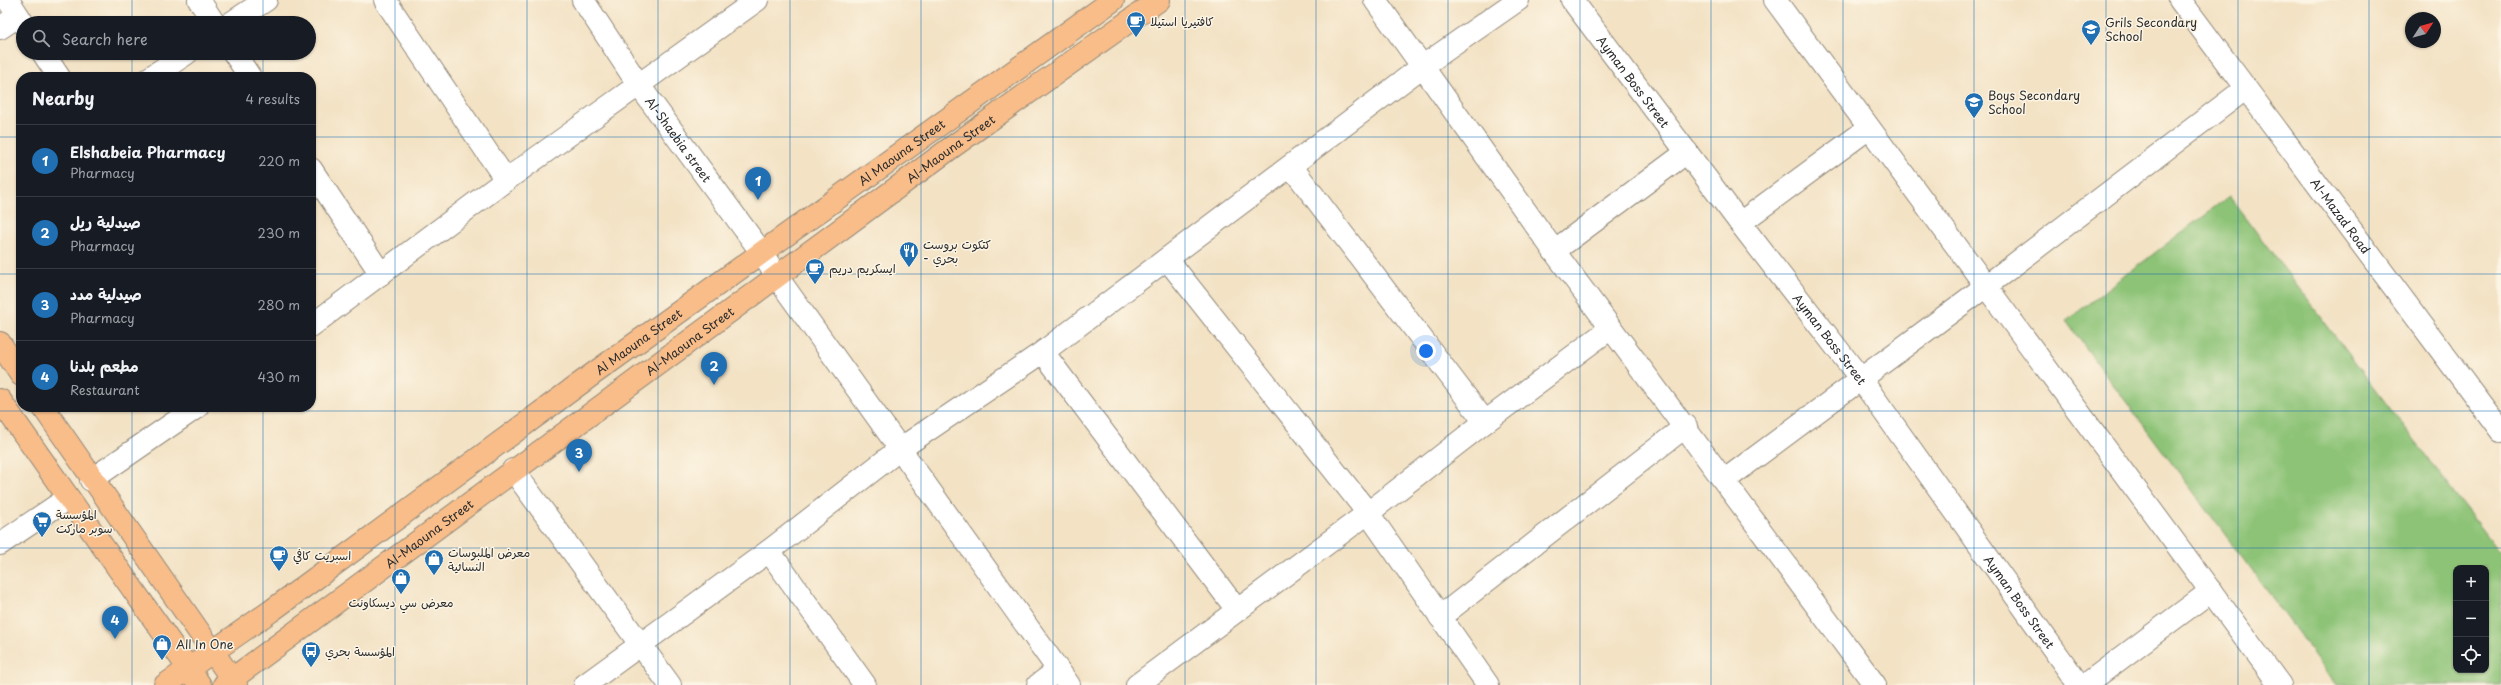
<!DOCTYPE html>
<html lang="en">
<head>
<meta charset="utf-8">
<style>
	:root { --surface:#171b24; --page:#242831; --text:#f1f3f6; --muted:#9ea1a6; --line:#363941; --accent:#1f6fb2 }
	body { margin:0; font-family:"Playpen Sans","Playpen Sans Arabic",sans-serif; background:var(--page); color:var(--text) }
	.controls { position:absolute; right:12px; bottom:12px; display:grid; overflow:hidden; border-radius:8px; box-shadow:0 1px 3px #0004 }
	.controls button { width:36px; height:36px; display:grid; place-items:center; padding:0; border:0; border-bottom:1px solid var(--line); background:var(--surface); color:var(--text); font:20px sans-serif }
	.compass { position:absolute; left:2405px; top:12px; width:36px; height:36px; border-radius:50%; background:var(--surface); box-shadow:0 1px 3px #0004; rotate:54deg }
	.you { position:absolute; left:1426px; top:351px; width:14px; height:14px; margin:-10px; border:3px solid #fff; border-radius:50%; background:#1a73e8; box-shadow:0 0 0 6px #1a73e833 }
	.badge { display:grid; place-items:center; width:26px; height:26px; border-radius:50%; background:var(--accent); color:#fff; font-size:13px; font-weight:700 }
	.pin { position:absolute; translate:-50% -33px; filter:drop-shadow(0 1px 2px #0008) }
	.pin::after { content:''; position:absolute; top:21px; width:14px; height:12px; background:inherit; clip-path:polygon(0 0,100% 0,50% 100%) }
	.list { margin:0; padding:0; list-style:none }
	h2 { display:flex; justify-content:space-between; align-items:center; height:52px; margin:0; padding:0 16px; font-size:17px }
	h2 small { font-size:13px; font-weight:400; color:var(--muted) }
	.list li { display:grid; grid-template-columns:26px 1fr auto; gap:12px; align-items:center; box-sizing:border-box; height:72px; padding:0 16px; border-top:1px solid var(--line) }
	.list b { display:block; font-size:15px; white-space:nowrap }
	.list p { margin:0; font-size:13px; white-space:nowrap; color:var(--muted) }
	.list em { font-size:13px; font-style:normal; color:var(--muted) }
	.icon { flex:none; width:22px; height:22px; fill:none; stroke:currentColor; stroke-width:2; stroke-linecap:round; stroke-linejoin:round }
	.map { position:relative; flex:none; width:2501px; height:685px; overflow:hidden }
	.search { position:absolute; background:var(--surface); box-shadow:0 1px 3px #0004; left:16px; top:16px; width:300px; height:44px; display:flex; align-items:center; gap:10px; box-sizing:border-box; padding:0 14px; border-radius:22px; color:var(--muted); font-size:15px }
	.panel { position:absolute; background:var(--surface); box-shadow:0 1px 3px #0004; left:16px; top:72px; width:300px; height:340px; border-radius:16px }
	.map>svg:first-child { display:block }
	.pitch { fill:#8cc376; stroke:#5c7750; fill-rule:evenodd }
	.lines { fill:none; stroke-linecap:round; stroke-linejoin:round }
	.minor-casing { stroke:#8f8678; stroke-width:24 }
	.tertiary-casing { stroke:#8f8678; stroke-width:24 }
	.primary-casing { stroke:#8f8678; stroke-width:24 }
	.trunk-casing { stroke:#8f8678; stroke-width:24 }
	.minor { stroke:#fff; stroke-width:22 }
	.tertiary { stroke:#fff; stroke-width:22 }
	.primary { stroke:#f8bd89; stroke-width:22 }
	.trunk { stroke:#f8bd89; stroke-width:22 }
	.grid { fill:none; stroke:#1f6fb2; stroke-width:1; stroke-opacity:0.55 }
	.labels { text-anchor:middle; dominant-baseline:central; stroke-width:3; stroke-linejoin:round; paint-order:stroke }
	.poi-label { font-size:12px; fill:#2b2b2b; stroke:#fcf5e5; text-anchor:start }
	.street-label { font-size:12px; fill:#2b2b2b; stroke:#fcf5e5 }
</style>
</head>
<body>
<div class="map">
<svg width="2501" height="685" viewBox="0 0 2501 685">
	<rect width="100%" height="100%" fill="#fcf5e5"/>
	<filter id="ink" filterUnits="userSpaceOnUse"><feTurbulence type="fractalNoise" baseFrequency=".025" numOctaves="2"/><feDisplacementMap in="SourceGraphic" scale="8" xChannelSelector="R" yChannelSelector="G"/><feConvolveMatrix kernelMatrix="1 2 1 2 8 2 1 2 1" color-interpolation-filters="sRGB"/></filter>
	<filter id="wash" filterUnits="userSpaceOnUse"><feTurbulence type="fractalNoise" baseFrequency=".012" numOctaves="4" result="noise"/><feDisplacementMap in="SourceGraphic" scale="16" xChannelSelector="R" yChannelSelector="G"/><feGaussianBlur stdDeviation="0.9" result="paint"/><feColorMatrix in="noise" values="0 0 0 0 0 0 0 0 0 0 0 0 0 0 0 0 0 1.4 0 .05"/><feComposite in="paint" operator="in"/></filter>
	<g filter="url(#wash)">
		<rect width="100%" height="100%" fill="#f3e2c4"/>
		<path class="pitch" d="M2229 196 2501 555V685H2337L2066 321ZM2456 568H2486V670H2456Z"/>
	</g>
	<g filter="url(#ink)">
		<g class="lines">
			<g class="minor-casing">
				<g id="minor">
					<path d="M8 0 23 23"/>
					<path d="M199 0 214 23"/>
					<path d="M385 0 506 180"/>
					<path d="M1375 0 1554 251 1875 685"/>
					<path id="s1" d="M1572 0 1740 223 1860 378 2079 685"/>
					<path d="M1775 0 2280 685"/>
					<path d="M231 23 266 0"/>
					<path d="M0 28 18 16"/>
					<path d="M43 53 59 77"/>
					<path d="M234 53 250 77"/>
					<path d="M151 77 187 53"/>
					<path d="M1291 166 1485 422"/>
					<path d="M311 169 381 274"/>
					<path d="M1740 223 1869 128"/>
					<path d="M1554 251 1687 152"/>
					<path d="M1167 259 1368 513 1488 685"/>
					<path d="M777 277 1069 685"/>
					<path d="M311 326 506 180 757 0"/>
					<path d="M1043 352 1237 610"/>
					<path d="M513 470 670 685"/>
					<path d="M91 480 197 407"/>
					<path d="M1725 480 1986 286 2245 89"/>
					<path d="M0 544 68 498"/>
					<path d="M769 551 865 685"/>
					<path d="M1440 617 1686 426"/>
					<path d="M585 685 769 551 900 449 1043 352 1423 66 1518 0"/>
					<path d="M1038 685 1058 670"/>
					<path d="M1137 685 1368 513 1485 422 1611 328"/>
					<path d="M2085 685 2211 591"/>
				</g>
			</g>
			<g class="tertiary-casing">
				<g id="tertiary">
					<path id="s2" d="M583 0 638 84 762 253 777 277"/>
					<path id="s3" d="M2180 0 2501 431"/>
				</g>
			</g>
			<g class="primary-casing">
				<g id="primary">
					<path d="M0 343 21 375"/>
					<path d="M0 400 200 685"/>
					<path d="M43 407 236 685"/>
				</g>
			</g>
			<g class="trunk-casing">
				<g id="trunk">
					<path id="s4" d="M165 685 271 611 593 374 1113 0"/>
					<path id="s5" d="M224 685 952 147 1159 0"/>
				</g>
			</g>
			<use href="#minor" class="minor"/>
			<use href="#tertiary" class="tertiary"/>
			<use href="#primary" class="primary"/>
			<use href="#trunk" class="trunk"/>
		</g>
	</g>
	<path class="grid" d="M132 0V23M263 0V23M395 0V685M527 0V685M658 0V685M790 0V685M921 0V685M1053 0V685M1185 0V685M1316 0V685M1448 0V685M1580 0V685M1711 0V685M1843 0V685M1974 0V685M2106 0V685M2238 0V685M2369 0V685M132 53V77M263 53V77M0 137H21M311 137H2501M0 274H21M311 274H2501M132 407V685M263 407V685M0 411H2501M0 548H2501"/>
	<defs>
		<g id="cafe-pin" transform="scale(1)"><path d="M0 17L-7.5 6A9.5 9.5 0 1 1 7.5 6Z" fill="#1f6fb2" stroke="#fcf5e5"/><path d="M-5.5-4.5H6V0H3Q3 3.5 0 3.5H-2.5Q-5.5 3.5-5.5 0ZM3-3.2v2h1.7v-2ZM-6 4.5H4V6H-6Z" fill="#fff"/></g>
		<g id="school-pin" transform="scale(1)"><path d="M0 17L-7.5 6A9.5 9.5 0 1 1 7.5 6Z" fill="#1f6fb2" stroke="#fcf5e5"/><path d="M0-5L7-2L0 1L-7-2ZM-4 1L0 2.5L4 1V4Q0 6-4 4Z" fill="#fff"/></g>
		<g id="restaurant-pin" transform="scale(1)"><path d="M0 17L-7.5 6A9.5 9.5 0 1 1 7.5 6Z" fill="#1f6fb2" stroke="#fcf5e5"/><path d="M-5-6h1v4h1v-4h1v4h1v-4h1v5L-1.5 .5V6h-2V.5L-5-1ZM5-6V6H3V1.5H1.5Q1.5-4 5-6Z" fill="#fff"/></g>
		<g id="supermarket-pin" transform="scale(1)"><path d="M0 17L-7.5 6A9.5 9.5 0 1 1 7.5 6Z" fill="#1f6fb2" stroke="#fcf5e5"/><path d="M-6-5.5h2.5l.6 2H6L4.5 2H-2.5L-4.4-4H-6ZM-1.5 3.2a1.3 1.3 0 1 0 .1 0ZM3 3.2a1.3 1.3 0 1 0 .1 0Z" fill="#fff"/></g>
		<g id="shop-pin" transform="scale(1)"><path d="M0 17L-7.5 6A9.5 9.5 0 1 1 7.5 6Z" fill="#1f6fb2" stroke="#fcf5e5"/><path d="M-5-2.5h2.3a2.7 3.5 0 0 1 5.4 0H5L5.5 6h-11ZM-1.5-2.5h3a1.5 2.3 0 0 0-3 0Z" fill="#fff"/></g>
		<g id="bus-pin" transform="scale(1)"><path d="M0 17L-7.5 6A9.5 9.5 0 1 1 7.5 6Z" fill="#1f6fb2" stroke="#fcf5e5"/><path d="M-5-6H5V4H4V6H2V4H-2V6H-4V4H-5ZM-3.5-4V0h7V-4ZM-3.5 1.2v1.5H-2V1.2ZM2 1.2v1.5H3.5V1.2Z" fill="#fff"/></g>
	</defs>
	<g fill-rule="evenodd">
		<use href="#cafe-pin" x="1136" y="21"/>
		<use href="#school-pin" x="2091" y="29"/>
		<use href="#school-pin" x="1974" y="102"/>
		<use href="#restaurant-pin" x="909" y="251"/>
		<use href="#cafe-pin" x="815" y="268"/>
		<use href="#supermarket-pin" x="42" y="521"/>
		<use href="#cafe-pin" x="279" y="555"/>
		<use href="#shop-pin" x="434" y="559"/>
		<use href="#shop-pin" x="401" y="578"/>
		<use href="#shop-pin" x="162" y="644"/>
		<use href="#bus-pin" x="311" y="651"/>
	</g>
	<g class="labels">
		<g class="poi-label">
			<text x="1150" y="21">كافتيريا استيلا</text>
			<text x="2105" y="22">Grils Secondary<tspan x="2105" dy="14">School</tspan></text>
			<text x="1988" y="95">Boys Secondary<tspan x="1988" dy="14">School</tspan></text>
			<text x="923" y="244">كتكوت بروست<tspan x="923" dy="14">- بحري</tspan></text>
			<text x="829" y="268">ايسكريم دريم</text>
			<text x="56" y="514">المؤسسة<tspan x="56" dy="14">سوبر ماركت</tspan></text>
			<text x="448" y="552">معرض الملبوسات<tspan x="448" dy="14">النسائية</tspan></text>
			<text x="293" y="555">اسبريت كافي</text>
			<text x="401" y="602" text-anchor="middle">معرض سي ديسكاونت</text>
			<text x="176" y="644">All In One</text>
			<text x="325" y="651">المؤسسة بحري</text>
		</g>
		<g class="street-label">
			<text stroke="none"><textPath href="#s1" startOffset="102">Ayman Boss Street</textPath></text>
			<text stroke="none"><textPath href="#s2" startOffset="169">Al-Shaebia street</textPath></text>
			<text stroke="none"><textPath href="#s5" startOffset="903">Al-Maouna Street</textPath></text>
			<text stroke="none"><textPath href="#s4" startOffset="909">Al Maouna Street</textPath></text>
			<text stroke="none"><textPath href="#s3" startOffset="269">Al-Mazad Road</textPath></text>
			<text stroke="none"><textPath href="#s1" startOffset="426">Ayman Boss Street</textPath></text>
			<text stroke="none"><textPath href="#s5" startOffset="579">Al-Maouna Street</textPath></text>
			<text stroke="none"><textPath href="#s4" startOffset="585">Al Maouna Street</textPath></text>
			<text stroke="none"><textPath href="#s5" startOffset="255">Al-Maouna Street</textPath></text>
			<text stroke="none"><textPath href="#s1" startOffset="750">Ayman Boss Street</textPath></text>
		</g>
	</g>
</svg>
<div class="controls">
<button>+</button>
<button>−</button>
<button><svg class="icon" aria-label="locate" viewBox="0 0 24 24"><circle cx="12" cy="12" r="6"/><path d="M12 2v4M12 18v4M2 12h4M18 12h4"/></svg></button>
</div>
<svg class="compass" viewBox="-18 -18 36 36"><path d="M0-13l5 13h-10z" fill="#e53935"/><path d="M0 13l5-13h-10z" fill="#9ea1a6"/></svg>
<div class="you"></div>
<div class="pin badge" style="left:758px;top:200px">1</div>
<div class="pin badge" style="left:714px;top:385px">2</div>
<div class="pin badge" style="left:579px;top:472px">3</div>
<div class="pin badge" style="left:115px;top:639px">4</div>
<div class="search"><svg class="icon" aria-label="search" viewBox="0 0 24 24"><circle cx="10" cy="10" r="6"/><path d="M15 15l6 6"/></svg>Search here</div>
<section class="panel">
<h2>Nearby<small>4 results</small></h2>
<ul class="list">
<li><span class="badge">1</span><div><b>Elshabeia Pharmacy</b><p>Pharmacy</p></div><em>220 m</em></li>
<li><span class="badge">2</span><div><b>صيدلية ريل</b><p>Pharmacy</p></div><em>230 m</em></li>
<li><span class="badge">3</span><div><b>صيدلية مدد</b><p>Pharmacy</p></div><em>280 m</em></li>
<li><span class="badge">4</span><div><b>مطعم بلدنا</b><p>Restaurant</p></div><em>430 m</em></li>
</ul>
</section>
</div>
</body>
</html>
